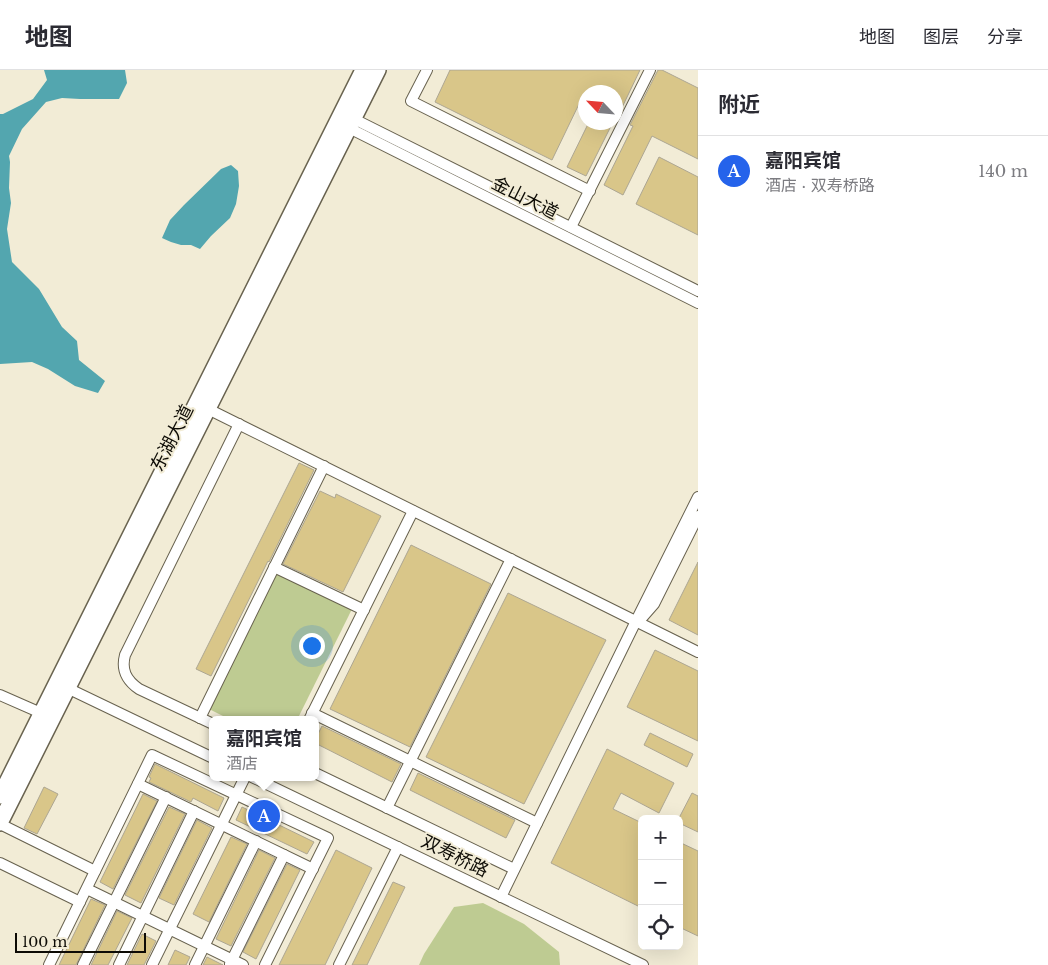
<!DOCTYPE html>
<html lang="zh">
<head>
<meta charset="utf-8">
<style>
	:root { --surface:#fff; --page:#f7f7f7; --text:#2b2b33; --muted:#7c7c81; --line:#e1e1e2; --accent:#2563eb }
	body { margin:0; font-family:"Libre Baskerville","Noto Sans SC",serif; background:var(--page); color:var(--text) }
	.controls { position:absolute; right:15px; bottom:15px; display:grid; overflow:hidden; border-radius:8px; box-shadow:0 5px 20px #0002 }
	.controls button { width:45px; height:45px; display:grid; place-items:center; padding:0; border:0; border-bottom:1px solid var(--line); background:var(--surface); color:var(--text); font:25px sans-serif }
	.compass { position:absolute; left:578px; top:15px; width:45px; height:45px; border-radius:50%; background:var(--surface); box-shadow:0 5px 20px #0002; rotate:296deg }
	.scale { position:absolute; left:15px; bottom:12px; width:131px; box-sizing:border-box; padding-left:5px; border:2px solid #0d0b05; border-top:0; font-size:14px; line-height:18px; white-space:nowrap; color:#0d0b05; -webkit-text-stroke:4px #f2ecd6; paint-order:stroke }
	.you { position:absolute; left:311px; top:575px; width:18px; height:18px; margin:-12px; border:4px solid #fff; border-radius:50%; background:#1a73e8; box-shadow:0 0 0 8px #1a73e833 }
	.badge { display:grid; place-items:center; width:32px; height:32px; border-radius:50%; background:var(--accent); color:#fff; font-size:16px; font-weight:700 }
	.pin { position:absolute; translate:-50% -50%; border:2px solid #fff; box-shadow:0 1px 5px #0006 }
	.popup { position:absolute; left:209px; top:646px; width:110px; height:65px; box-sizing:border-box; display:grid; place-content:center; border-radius:8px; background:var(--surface); filter:drop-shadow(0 1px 4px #0005); font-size:16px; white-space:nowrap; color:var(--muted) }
	.popup b { font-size:19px; color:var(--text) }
	.popup::after { content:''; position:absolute; left:50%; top:100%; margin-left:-10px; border:10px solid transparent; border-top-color:var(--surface) }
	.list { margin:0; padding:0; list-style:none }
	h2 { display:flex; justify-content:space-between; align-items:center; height:65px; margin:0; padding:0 20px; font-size:21px }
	h2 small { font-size:16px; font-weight:400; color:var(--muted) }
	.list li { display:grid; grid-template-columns:32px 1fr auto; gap:15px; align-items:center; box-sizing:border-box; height:70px; padding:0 20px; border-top:1px solid var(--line) }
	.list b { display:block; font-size:19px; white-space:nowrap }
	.list p { margin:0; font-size:16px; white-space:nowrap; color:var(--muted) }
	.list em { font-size:16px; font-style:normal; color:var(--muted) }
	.icon { flex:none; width:28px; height:28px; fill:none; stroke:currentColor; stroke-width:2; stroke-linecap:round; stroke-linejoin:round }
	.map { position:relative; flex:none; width:698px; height:895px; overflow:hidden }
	header { display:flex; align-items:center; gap:30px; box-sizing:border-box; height:70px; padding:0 25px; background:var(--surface); border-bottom:1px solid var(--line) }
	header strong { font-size:24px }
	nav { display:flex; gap:28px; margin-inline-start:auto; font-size:18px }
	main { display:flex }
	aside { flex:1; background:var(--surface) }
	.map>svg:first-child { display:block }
	.green { fill:#becb92 }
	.water { fill:#53a6af }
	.building { fill:#d9c689; stroke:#ada692 }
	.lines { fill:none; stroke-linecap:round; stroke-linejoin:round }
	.minor-casing { stroke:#68624f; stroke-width:12 }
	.highway-casing { stroke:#68624f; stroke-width:18 }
	.minor { stroke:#fff; stroke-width:10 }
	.highway { stroke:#fff; stroke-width:15 }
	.labels { text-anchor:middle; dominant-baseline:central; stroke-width:4; stroke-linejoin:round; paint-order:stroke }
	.street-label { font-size:18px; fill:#0d0b05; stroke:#f2ecd6 }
</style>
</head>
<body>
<header>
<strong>地图</strong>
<nav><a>地图</a><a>图层</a><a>分享</a></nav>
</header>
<main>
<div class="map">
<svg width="698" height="895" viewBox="0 0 698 895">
	<rect width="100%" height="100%" fill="#f2ecd6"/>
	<g class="green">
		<path d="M277 502 352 539 297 650H231L209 639Z"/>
		<path d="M483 833 524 854 559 882 560 895H419L424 884 454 837Z"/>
	</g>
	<g class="water">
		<path d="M44 0H125L127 13 119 29H80L62 28 46 32 22 59 9 86 10 92 9 118 11 133 7 159 12 192 39 219 62 257 77 271 79 290 105 311 98 323 75 316 48 299 32 292 0 294V44H3L33 29 47 10Z"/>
		<path d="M231 95 238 101 239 116 236 134 230 148 211 166 200 179 191 175H181L171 172 162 168 170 150 184 135 221 99Z"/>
	</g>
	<g class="building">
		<path d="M450 0H640L616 50V22H586V37L579 34 552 90 435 32Z"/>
		<path d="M658 0H662L698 18V89L652 66 623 125 604 115 633 56 630 55Z"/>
		<path d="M589 52H603L611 56 586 106 567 97Z"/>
		<path d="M659 87 698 107V165L636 134Z"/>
		<path d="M299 393 314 400 269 492 268 491 211 606 196 599Z"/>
		<path d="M320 421 335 428 336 424 381 446 343 522 283 494Z"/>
		<path d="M411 475 491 514 410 677 330 639Z"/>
		<path d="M698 492V565L669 550Z"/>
		<path d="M508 523 606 570 524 734 426 687Z"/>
		<path d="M655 580 698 601V671L627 637Z"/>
		<path d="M322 656 401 694 392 712 315 673V670Z"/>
		<path d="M650 663 693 684 687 697 644 675Z"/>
		<path d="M607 679 674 713 659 743 621 723 613 739 642 753V838L551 793Z"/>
		<path d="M155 694 224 728 218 741 193 728 191 732 149 712 151 708 149 707Z"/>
		<path d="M418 703 515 750 506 768 410 720Z"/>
		<path d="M44 717 58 724 37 764 24 758Z"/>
		<path d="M692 723 698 726V762L679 753V748Z"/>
		<path d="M143 724 157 731 113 819 100 812Z"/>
		<path d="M169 737 185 744 141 833 125 825Z"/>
		<path d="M242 737 314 772 307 784 236 750Z"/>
		<path d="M197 750 212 758 174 835 159 828Z"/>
		<path d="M231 767 247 774 209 852 193 844Z"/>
		<path d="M679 772 698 781V866L679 857Z"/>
		<path d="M259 780 275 788 231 876 216 869Z"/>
		<path d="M336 780 372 798 325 895H279Z"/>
		<path d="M287 794 300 800 256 889 243 882Z"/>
		<path d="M393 812 405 817 367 895H352Z"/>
		<path d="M91 829 105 835 76 895H59Z"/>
		<path d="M117 841 132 848 108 895H91Z"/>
		<path d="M142 864 156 871 144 895H127Z"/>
		<path d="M175 880 190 887 186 895H168Z"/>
		<path d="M207 887 223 895H203Z"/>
	</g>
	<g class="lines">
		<g class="minor-casing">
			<g id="minor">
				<path d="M427 0 411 31 590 121"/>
				<path d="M350 47 698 221"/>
				<path d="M345 56 698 233"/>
				<path d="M571 157 650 0"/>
				<path d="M208 339 698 582"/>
				<path d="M274 497 364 540"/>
				<path d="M640 550 654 534 698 446"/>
				<path d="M63 616 213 688"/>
				<path d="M0 625 41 643"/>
				<path d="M312 643 537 753"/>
				<path d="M200 648 324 396"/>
				<path d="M309 650 413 441"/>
				<path d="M213 654 139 619C126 610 121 600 125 585L239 354"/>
				<path d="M315 703 514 799"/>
				<path d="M252 707 643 895"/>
				<path d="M138 714 313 799"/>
				<path d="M387 738 511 489"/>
				<path d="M0 754 95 801"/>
				<path d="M0 793 80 832"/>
				<path d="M87 819 243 895"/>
				<path d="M501 827 636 551 698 427"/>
				<path d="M230 894 284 785"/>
				<path d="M49 895 152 685 328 768 265 895"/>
				<path d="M83 895 166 727"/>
				<path d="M119 895 194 741"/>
				<path d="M152 895 245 707"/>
				<path d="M195 895 256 771"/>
				<path d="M339 895 398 777"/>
			</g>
		</g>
		<g class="highway-casing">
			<g id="highway">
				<path d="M0 726 363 0"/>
				<path d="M0 753 378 0"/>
			</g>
		</g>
		<use href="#minor" class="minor"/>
		<use href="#highway" class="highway"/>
	</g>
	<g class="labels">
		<g class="street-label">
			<text transform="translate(525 128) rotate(27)">金山大道</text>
			<text transform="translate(172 368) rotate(-63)">东湖大道</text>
			<text transform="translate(455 786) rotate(26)">双寿桥路</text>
		</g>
	</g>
</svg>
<div class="controls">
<button>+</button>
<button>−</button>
<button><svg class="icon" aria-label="locate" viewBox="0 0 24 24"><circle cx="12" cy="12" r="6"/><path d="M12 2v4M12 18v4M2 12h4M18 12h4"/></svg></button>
</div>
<svg class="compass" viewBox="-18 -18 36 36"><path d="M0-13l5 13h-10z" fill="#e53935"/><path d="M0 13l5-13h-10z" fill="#7c7c81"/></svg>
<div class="scale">100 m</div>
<div class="you"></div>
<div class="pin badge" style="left:264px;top:746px">A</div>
<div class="popup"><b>嘉阳宾馆</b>酒店</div>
</div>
<aside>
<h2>附近<small></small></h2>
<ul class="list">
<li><span class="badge">A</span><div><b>嘉阳宾馆</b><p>酒店 · 双寿桥路</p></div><em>140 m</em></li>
</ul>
</aside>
</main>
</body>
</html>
